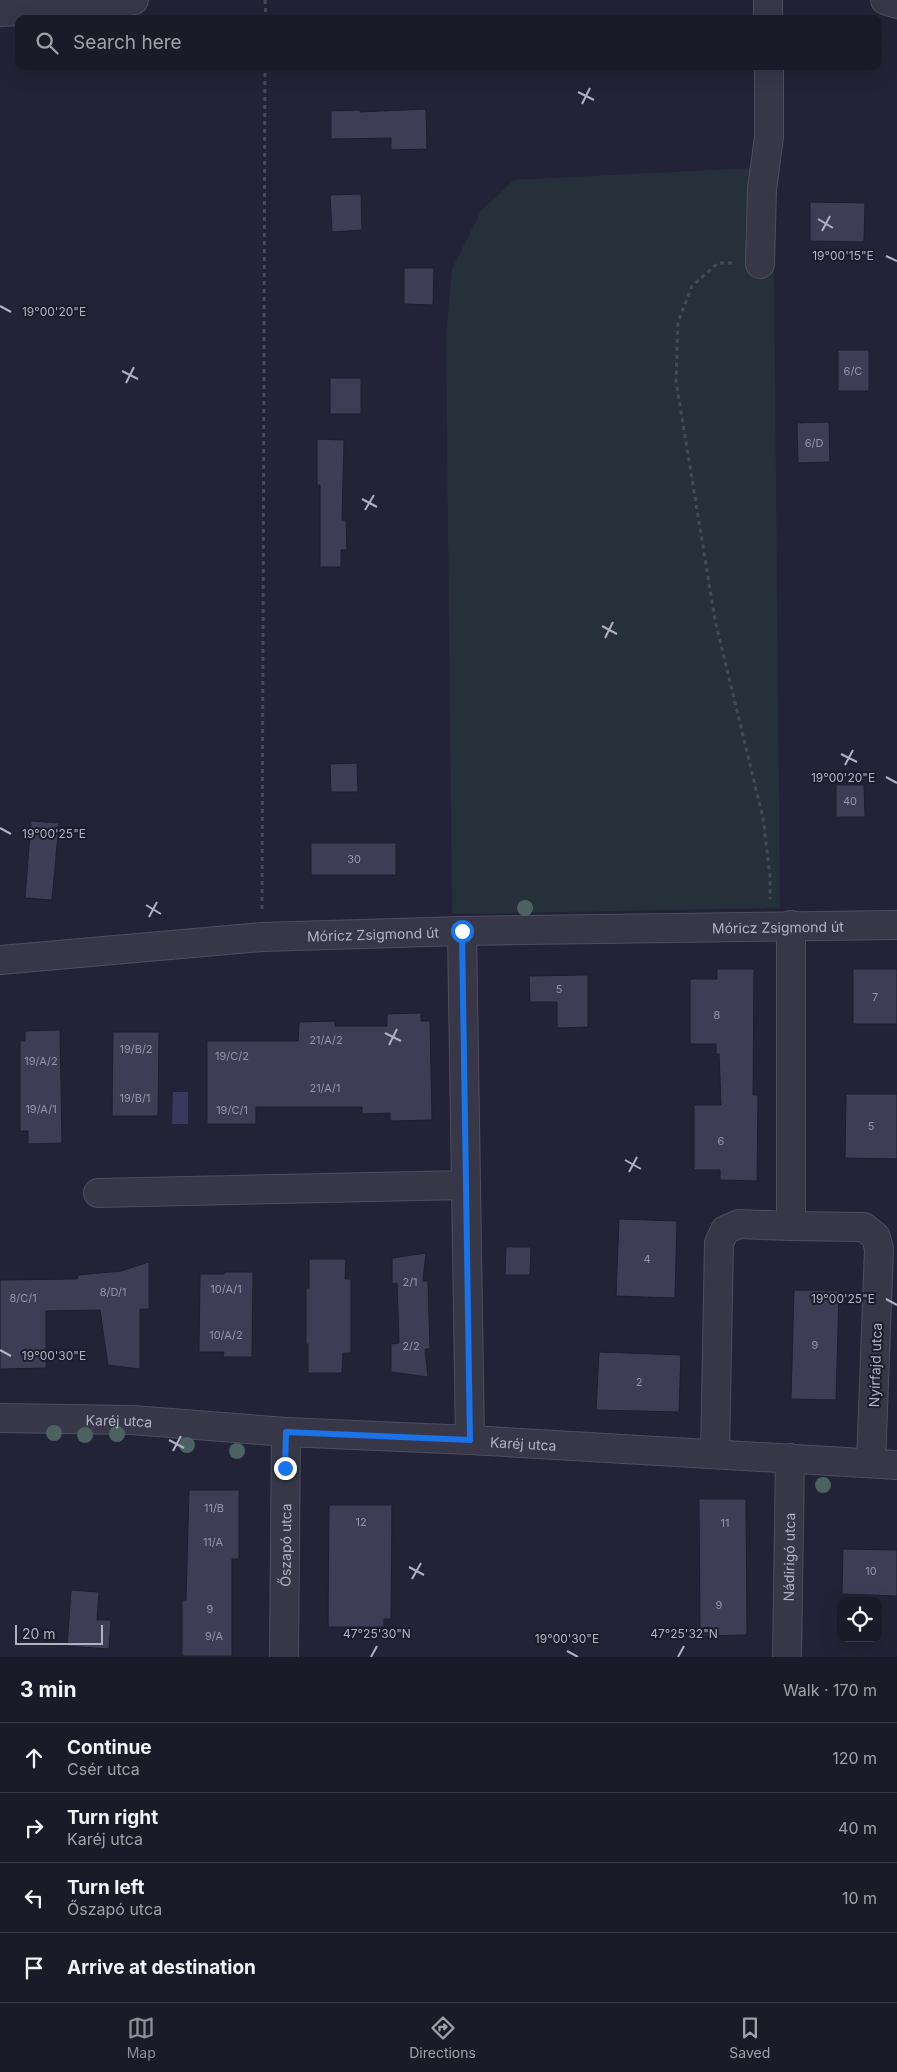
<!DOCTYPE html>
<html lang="en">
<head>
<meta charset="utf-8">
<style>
	:root { --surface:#1a1a29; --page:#232331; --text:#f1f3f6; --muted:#9fa1a8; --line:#383846; --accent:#8c9099 }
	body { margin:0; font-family:Inter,sans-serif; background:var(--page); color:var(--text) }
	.controls { position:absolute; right:15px; bottom:15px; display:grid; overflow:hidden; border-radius:10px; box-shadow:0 5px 20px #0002 }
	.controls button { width:45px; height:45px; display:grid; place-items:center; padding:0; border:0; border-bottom:1px solid var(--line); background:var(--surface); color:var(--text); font:25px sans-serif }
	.scale { position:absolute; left:15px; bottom:12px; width:88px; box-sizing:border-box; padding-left:5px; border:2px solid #b2b1c4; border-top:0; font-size:14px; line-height:18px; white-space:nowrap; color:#b2b1c4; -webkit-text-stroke:4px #1c1c2c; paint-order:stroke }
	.stop { position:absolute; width:15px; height:15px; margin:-11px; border:4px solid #1a73e8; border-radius:50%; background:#fff }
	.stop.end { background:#1a73e8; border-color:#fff; box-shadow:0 1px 5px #0008 }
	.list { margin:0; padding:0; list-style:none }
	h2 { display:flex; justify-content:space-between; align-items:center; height:65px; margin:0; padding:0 20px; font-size:21px }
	h2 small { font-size:16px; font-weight:400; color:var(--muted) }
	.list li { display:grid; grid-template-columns:32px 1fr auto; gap:15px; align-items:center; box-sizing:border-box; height:70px; padding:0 20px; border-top:1px solid var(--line) }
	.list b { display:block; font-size:19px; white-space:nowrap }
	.list p { margin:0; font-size:16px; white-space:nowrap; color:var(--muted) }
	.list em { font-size:16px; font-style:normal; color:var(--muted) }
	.icon { flex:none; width:28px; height:28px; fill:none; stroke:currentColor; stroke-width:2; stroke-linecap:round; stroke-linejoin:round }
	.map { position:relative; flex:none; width:897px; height:1657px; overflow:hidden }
	.search { position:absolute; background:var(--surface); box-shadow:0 5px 20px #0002; left:15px; right:15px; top:15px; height:55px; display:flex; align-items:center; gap:12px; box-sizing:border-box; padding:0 18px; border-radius:10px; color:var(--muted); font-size:19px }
	.sheet { height:345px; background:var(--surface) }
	nav { display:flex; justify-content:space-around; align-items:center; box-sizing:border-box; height:70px; border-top:1px solid var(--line); background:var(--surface); font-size:14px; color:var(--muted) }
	nav a { display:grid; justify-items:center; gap:2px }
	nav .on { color:var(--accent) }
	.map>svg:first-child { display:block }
	.green { fill:#26303a }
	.water { fill:#38395d }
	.building { fill:#3d3d55; stroke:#1e1e2e }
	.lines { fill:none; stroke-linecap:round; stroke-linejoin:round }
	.minor-casing { stroke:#4f4e60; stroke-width:30 }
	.path { stroke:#434b56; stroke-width:3; stroke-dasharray:4 4; stroke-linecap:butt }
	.minor { stroke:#373748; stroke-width:28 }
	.tree { fill:#4b6162 }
	.route { stroke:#1a73e8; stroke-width:6 }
	.ticks { fill:none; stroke:#b2b1c4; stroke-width:2 }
	.labels { text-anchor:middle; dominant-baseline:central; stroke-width:4; stroke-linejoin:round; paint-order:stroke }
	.number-label { font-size:11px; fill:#9594a8 }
	.street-label { font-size:14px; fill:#b2b1c4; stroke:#1c1c2c }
	.ticks-label { font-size:12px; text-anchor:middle; fill:#b2b1c4; stroke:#1c1c2c; stroke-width:4; stroke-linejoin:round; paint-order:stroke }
</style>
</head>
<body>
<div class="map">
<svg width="897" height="1657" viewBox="0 0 897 1657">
	<rect width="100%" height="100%" fill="#232337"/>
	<path class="green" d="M773 167 780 908 452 914 446 336 452 269 481 211 514 180Z"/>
	<path class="water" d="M173 1092H188V1124H172Z"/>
	<g class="building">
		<path d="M426 109 427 149 391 150V138L331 139V111L360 110V112Z"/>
		<path d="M361 194 362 230 332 232 330 195Z"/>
		<path d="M810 202 865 203 864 242 810 241Z"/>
		<path d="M404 268H434L433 305 404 304Z"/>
		<rect x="838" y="350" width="31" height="41"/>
		<rect x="330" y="378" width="31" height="36"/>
		<path d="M829 422 830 462 798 463 797 423Z"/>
		<path d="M317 439 344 440 342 520H346L347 550H341V567H320V485H317Z"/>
		<path d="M357 763 358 792H331L330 764Z"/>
		<path d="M836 785H864L865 817H836Z"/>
		<path d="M31 821 59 823 52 900 25 898Z"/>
		<rect x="311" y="843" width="85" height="32"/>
		<path d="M717 969H754L753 1095H758L757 1181 720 1180V1170H694V1105H721L719 1054H716V1044H690V979H717Z"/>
		<rect x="853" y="969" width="44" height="55"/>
		<path d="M588 975V1027L557 1028V1002H530L529 976Z"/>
		<path d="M421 1013V1021H430L432 1120 390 1121V1113L362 1114V1107H256V1124H207V1041H298L299 1022 335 1021V1026H387V1014Z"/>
		<path d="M60 1030 62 1143 28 1144V1131H20V1041H25V1031Z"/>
		<path d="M113 1032H159L158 1116H112Z"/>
		<path d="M846 1094H897V1159L845 1158Z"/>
		<path d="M619 1219 677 1221 675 1298 616 1296Z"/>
		<path d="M506 1247H531L530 1275H505Z"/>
		<path d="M426 1253 423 1281H428L430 1349H425L428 1377 391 1372V1344L399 1343 397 1283 392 1284V1258Z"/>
		<path d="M309 1259H346L345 1279H351V1353H343L342 1373H308V1344H306V1288H309Z"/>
		<path d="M149 1262V1309H140V1369L108 1365 100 1310 46 1311V1368L0 1369V1280L77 1279 78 1275 121 1271Z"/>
		<path d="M225 1272H253L252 1357H223L224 1352H199L200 1274H224Z"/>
		<path d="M794 1290 839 1291 836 1400 791 1399Z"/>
		<path d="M599 1352 681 1355 679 1412 596 1410Z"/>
		<path d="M189 1490H239V1559H232V1656H182V1600H186Z"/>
		<path d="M699 1499H746L747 1635 700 1636Z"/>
		<path d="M329 1505H392L391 1619H384V1627H328Z"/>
		<path d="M843 1549 897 1550V1596L842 1594Z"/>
		<path d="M71 1590 99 1592 97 1620H111L109 1649 67 1646Z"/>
	</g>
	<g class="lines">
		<g class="minor-casing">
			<g id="minor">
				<path d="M768 0V19"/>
				<path d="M885 0 897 4"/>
				<path d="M0 12 63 9 134 0"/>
				<path d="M760 264 762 189 769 137V66"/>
				<path d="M462 931 470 1440"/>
				<path id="s1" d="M0 960 262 937 462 931 897 925"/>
				<path d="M98 1193 466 1185"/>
				<path d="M791 1226 864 1227 876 1237 879 1249 871 1463"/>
				<path id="s2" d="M0 1418 132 1420 286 1432 470 1440 897 1465"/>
				<path d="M715 1454 719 1243 725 1230 739 1224 791 1226V925"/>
				<path id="s3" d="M284 1657 286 1432"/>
				<path id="s4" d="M787 1657 790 1458"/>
			</g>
		</g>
		<g class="path">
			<path d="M265 0 266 19"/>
			<path d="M732 263H718L692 286 678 322 676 381 715 620 763 818 770 876V899"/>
			<path d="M262 909 265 66"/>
		</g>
		<use href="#minor" class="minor"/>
	</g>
	<g class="tree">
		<circle cx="525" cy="908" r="8"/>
		<circle cx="54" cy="1433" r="8"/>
		<circle cx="117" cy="1434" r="8"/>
		<circle cx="85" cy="1435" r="8"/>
		<circle cx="187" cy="1445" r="8"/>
		<circle cx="237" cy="1451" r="8"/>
		<circle cx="823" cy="1485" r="8"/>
	</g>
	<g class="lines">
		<path class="route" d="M285 1468 286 1432 470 1440 462 931"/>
	</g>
	<path class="ticks" d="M578 92 594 100M582 104 590 88M818 219 833 228M822 231 830 216M886 256 897 261M0 306 11 312M122 371 138 379M126 383 134 367M362 499 377 507M365 510 374 495M602 626 617 634M605 638 613 622M841 754 857 762M845 765 853 750M886 777 897 783M0 828 11 834M146 905 161 914M149 917 157 902M385 1033 401 1041M389 1045 397 1029M625 1160 641 1169M629 1172 637 1157M886 1299 897 1305M0 1350 11 1356M169 1440 184 1448M173 1451 181 1436M409 1567 424 1575M412 1579 421 1563M567 1651 578 1657M371 1657 377 1646M678 1657 684 1646"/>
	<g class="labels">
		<g class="number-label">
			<text x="853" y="371">6/C</text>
			<text x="814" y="443">6/D</text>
			<text x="850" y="801">40</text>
			<text x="354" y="859">30</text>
			<text x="559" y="989">5</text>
			<text x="875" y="997">7</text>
			<text x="717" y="1015">8</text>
			<text x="326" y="1040">21/A/2</text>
			<text x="136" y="1049">19/B/2</text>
			<text x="232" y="1056">19/C/2</text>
			<text x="41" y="1061">19/A/2</text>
			<text x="325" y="1088">21/A/1</text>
			<text x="135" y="1098">19/B/1</text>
			<text x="41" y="1109">19/A/1</text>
			<text x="232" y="1110">19/C/1</text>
			<text x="871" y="1126">5</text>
			<text x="721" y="1141">6</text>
			<text x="647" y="1259">4</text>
			<text x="410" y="1282">2/1</text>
			<text x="226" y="1289">10/A/1</text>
			<text x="113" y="1292">8/D/1</text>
			<text x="23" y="1298">8/C/1</text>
			<text x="226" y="1335">10/A/2</text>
			<text x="815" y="1345">9</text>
			<text x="411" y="1346">2/2</text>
			<text x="639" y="1382">2</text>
			<text x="214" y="1508">11/B</text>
			<text x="361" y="1522">12</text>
			<text x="725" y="1523">11</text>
			<text x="213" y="1542">11/A</text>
			<text x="871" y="1571">10</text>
			<text x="719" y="1605">9</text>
			<text x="210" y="1609">9</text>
			<text x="214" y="1636">9/A</text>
		</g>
		<g class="street-label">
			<text stroke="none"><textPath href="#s1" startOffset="779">Móricz Zsigmond út</textPath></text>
			<text stroke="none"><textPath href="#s1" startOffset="374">Móricz Zsigmond út</textPath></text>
			<text transform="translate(875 1365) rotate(-88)">Nyírfajd utca</text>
			<text stroke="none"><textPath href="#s2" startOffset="119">Karéj utca</textPath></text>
			<text stroke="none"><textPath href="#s2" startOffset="524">Karéj utca</textPath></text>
			<text stroke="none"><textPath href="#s3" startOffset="112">Őszapó utca</textPath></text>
			<text stroke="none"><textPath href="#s4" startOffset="100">Nádirigó utca</textPath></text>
		</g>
	</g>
	<g class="ticks-label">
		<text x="843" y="260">19°00'15"E</text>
		<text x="54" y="316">19°00'20"E</text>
		<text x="843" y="782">19°00'20"E</text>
		<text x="54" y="838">19°00'25"E</text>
		<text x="843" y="1303">19°00'25"E</text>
		<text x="54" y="1360">19°00'30"E</text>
		<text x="377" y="1638">47°25'30"N</text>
		<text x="684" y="1638">47°25'32"N</text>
		<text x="567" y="1643">19°00'30"E</text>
	</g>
</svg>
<div class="controls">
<button><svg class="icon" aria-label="locate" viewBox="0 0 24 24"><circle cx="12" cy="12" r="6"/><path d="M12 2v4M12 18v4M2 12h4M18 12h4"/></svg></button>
</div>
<div class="scale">20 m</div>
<div class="stop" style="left:462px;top:931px"></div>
<div class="stop end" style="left:285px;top:1468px"></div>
<div class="search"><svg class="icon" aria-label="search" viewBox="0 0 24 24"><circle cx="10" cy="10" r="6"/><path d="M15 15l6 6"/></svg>Search here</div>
</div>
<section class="sheet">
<h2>3 min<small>Walk · 170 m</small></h2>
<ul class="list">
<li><svg class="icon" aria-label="ahead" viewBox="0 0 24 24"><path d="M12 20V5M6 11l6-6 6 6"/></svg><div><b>Continue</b><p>Csér utca</p></div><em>120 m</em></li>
<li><svg class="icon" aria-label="right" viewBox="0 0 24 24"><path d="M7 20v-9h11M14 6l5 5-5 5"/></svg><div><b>Turn right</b><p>Karéj utca</p></div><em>40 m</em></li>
<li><svg class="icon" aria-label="left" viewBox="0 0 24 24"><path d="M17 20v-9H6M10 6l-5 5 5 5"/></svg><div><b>Turn left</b><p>Őszapó utca</p></div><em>10 m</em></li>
<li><svg class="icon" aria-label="arrive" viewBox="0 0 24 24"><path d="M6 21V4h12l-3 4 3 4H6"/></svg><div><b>Arrive at destination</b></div></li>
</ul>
</section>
<nav>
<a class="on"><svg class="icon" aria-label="map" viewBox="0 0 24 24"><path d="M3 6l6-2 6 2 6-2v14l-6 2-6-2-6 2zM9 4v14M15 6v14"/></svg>Map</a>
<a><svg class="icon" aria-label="directions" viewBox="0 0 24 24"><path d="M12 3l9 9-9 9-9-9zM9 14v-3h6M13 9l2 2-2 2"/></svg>Directions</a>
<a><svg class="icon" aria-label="saved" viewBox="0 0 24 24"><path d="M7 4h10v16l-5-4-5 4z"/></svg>Saved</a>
</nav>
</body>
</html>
